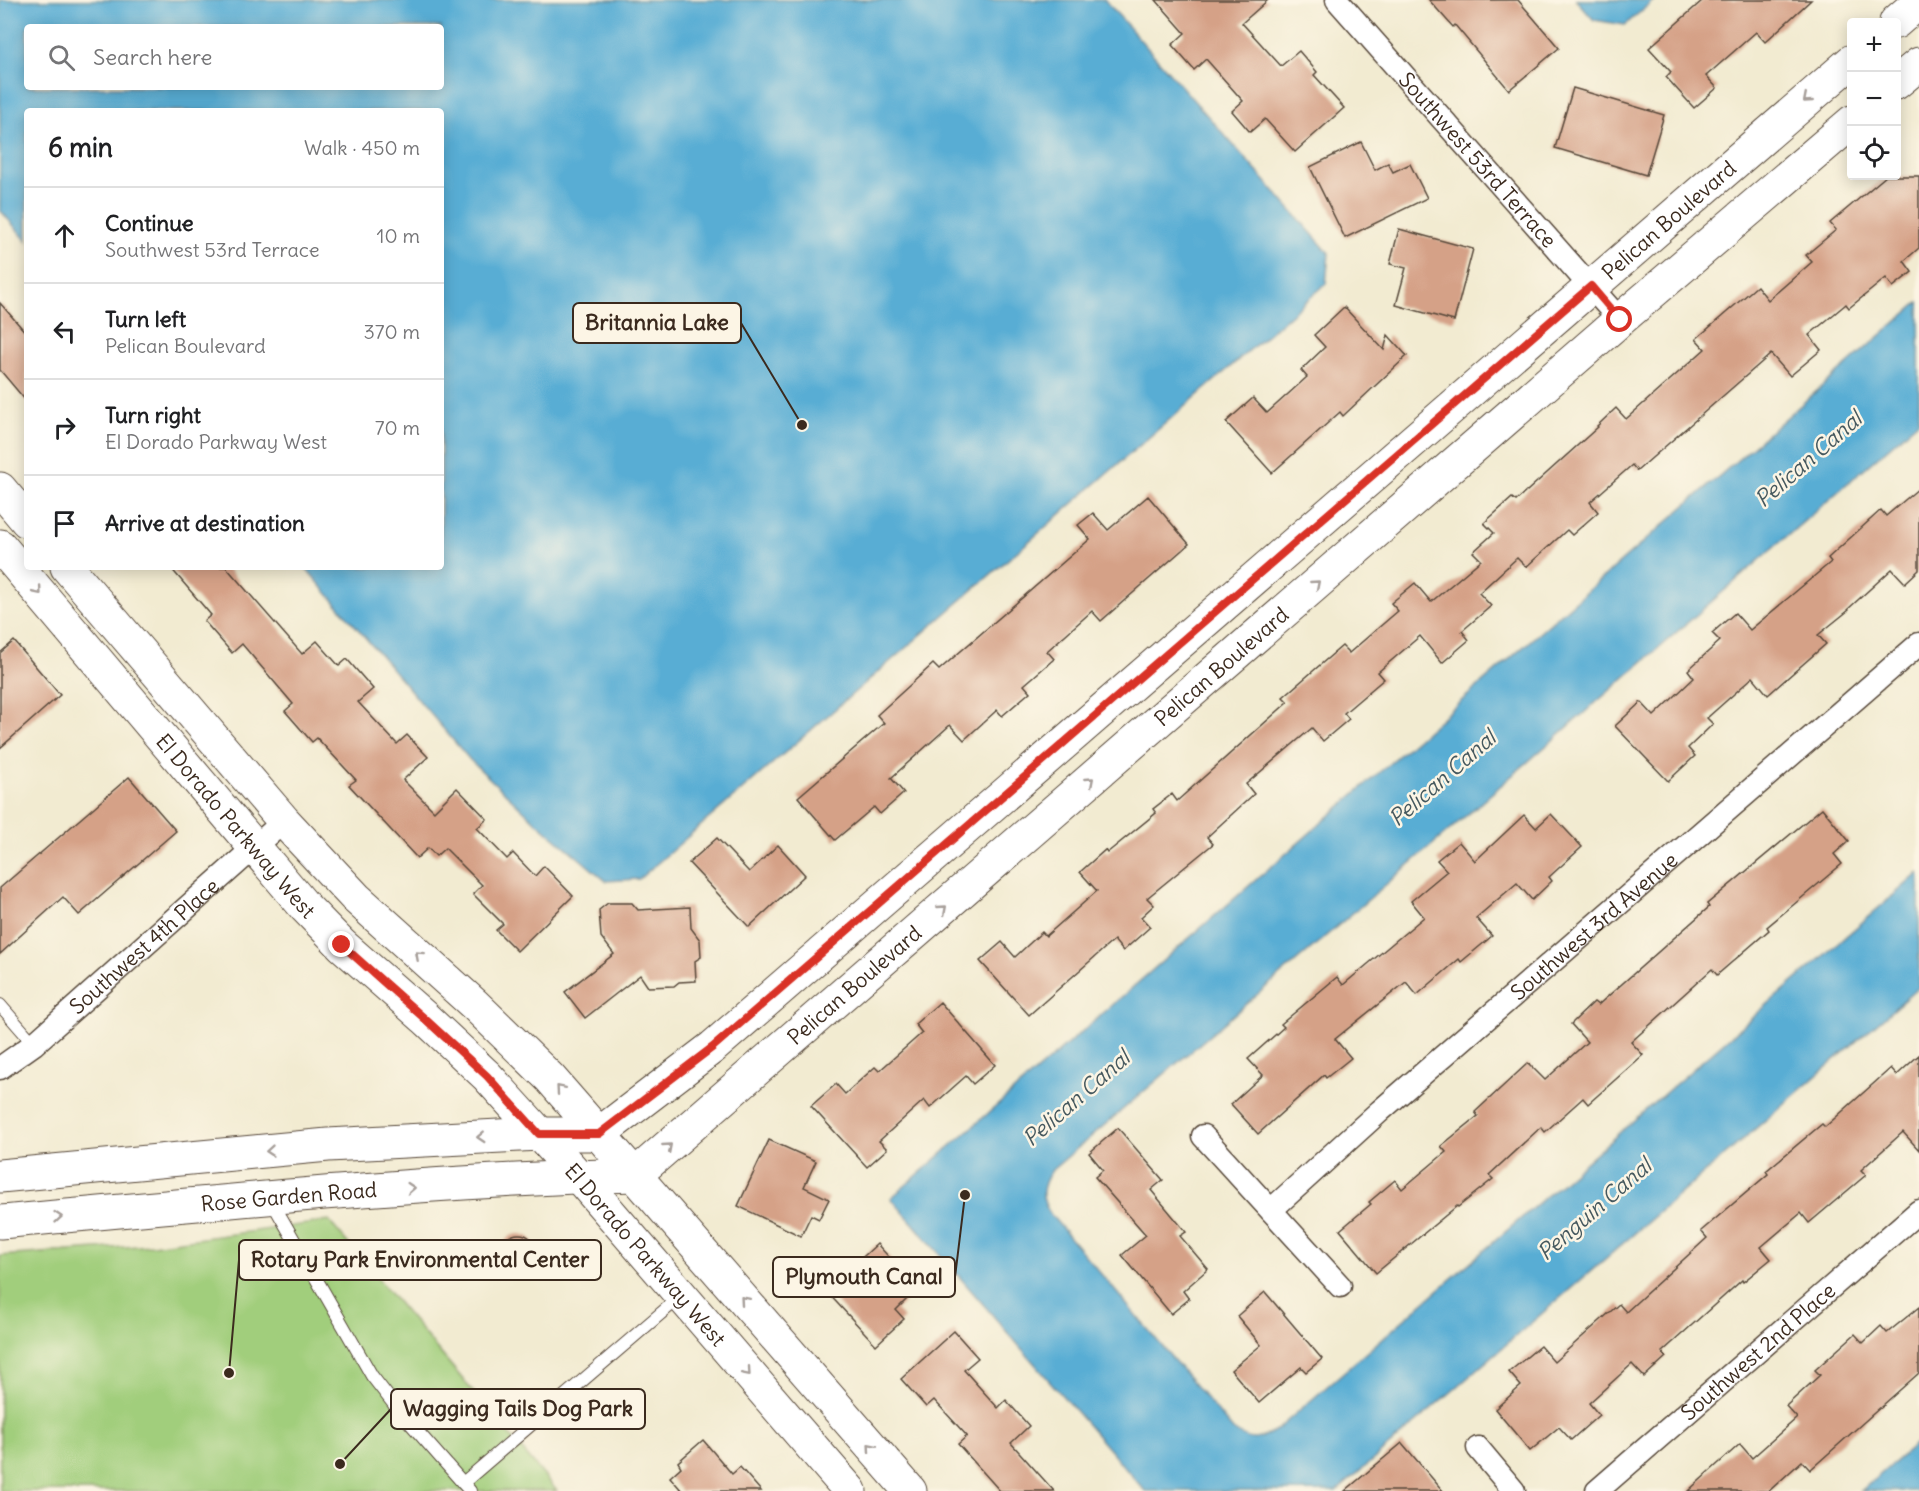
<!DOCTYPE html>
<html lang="en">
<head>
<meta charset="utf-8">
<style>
	:root { --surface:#fff; --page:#f6f6f6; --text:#202124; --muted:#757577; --line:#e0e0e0 }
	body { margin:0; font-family:Delius,sans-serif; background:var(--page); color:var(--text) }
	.controls { position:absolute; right:18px; top:18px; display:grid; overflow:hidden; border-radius:6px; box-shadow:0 3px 15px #0003 }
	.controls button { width:54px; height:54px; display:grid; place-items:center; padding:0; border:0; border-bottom:2px solid var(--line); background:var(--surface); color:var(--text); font:30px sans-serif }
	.stop { position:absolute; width:18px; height:18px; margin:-14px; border:4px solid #d93025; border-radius:50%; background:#fff }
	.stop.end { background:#d93025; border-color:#fff; box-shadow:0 2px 6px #0008 }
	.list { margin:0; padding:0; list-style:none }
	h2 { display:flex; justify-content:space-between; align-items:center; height:78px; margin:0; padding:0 24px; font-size:26px }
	h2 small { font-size:20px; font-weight:400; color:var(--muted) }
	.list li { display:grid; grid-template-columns:39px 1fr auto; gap:18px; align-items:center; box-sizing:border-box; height:96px; padding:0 24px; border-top:2px solid var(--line) }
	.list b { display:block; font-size:22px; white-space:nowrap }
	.list p { margin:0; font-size:20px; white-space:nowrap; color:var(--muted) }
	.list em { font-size:20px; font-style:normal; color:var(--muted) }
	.icon { flex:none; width:33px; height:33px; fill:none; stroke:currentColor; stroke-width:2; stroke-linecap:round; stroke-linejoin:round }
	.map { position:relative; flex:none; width:1919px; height:1491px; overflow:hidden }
	.search { position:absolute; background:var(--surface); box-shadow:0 3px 15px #0003; left:24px; top:24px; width:420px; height:66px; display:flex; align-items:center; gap:15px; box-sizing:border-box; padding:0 21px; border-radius:6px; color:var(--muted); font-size:22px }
	.panel { position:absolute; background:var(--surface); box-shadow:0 3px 15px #0003; left:24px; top:108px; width:420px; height:462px; border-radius:6px }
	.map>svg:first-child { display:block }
	.green { fill:#a1ce7c; stroke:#6e7c4d; stroke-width:1.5 }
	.water { fill:#58add4; stroke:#4a6c79; stroke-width:1.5; fill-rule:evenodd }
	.building { fill:#d5a187 }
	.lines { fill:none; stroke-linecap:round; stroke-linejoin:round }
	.lane-casing { stroke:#564739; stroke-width:14 }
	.street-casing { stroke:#564739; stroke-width:25 }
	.secondary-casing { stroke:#564739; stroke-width:35 }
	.lane { stroke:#fff; stroke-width:12 }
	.street { stroke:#fff; stroke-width:22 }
	.secondary { stroke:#fff; stroke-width:33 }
	.oneway { stroke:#a79f9a }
	.route { stroke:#d93025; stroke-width:8 }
	.labels { text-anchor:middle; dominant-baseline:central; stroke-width:5; stroke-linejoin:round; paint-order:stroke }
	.street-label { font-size:21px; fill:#3b2a1e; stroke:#fcf5e5 }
	.water-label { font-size:22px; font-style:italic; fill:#45585e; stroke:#fcf5e5 }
	.leader { fill:none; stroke:#3b2a1e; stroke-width:2 }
	.callout-dot { fill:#3b2a1e; stroke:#fcf5e5; stroke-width:2 }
	.callout { fill:#fcf5e5; stroke:#3b2a1e; stroke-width:2 }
	.callout-label { font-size:22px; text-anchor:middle; font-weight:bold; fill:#3b2a1e }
</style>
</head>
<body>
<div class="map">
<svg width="1919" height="1491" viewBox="0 0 1919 1491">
	<rect width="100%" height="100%" fill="#fcf5e5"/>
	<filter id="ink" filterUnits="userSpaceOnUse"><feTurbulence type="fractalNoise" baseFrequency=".0167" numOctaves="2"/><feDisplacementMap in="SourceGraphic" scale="12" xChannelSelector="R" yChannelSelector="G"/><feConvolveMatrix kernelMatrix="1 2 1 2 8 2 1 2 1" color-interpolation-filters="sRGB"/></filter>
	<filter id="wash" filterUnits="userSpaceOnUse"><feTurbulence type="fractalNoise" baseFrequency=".008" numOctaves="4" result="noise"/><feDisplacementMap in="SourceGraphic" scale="24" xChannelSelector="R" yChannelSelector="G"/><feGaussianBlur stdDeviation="1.35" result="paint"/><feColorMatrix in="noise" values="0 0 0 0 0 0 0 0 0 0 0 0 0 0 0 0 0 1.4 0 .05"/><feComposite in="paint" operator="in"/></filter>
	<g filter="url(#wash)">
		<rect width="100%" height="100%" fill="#f2ebd1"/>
		<path class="green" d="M329 1221 557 1491H0V1256L152 1245Z"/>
		<g class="water">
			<path d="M0 0H1105L1329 253 1326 284 639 879 606 881 535 821 470 760 305 567H441V111H27V241L0 210ZM27 27H441V87H27Z"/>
			<path d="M1576 0H1654L1625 25 1594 20Z"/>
			<path d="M1919 302V421L1445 834 1052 1170C1040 1187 1040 1199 1051 1215L1233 1430C1252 1444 1259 1440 1278 1429L1919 873V987L1337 1491H1145L891 1198Z"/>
			<path d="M1919 1441V1491H1861Z"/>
		</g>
		<g id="blocks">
			<g class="building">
				<path d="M1156 0H1268L1242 23 1281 66 1299 51 1317 72 1314 75 1344 108 1295 152 1265 119 1250 132 1232 111 1243 101 1206 59 1194 70 1172 45 1185 33Z"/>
				<path d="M1429 0H1518L1559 48 1509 90 1455 25 1453 27Z"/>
				<path d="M1703 0H1811L1765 42 1756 32 1706 76 1717 88 1694 108 1666 77 1671 72 1649 48Z"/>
				<path d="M1573 88 1664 115 1646 175 1555 148Z"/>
				<path d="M1361 142 1375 170 1388 163 1393 172 1410 164 1427 198 1345 238 1310 167Z"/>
				<path d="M1886 176H1919V248L1904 261 1912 272 1893 287 1886 278 1849 308 1846 304 1809 335 1821 350 1790 376 1771 354 1637 471 1632 465 1590 502 1598 512 1572 535 1567 530 1526 567 1517 558 1479 593 1491 606 1462 631 1469 640 1442 663 1420 636 1378 672 1384 679 1344 713 1349 719 1323 741 1312 728 1246 784 1254 794 1207 837 1213 844 1147 898 1154 905 1141 917 1150 927 1123 951 1114 940 1029 1015 980 961 1002 942 1015 957 1042 932 1046 936 1097 891 1080 872 1105 850 1107 853 1156 813 1153 809 1172 794 1177 801 1288 702 1283 697 1342 646 1349 653 1398 611 1391 603 1415 583 1431 602 1481 560 1473 552 1494 533 1484 523 1512 498 1516 501 1598 427 1597 426 1616 408 1626 419 1705 349 1696 339 1757 286 1768 300 1812 262 1806 255 1836 230 1830 223Z"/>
				<path d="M1399 229 1473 249 1454 321 1396 305 1406 268 1390 264Z"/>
				<path d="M0 303 27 334V402L0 370Z"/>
				<path d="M1344 307 1384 350 1388 335 1407 356 1343 416 1340 412 1272 473 1226 422 1253 398 1267 413 1307 377 1301 370 1325 347 1314 335Z"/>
				<path d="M1919 488V570L1905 583 1892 569 1848 609 1849 610 1818 635 1826 644 1768 695 1753 677 1707 718 1713 724 1688 748 1695 756 1668 781 1615 726 1641 702 1654 716 1694 678 1688 670 1720 641 1712 633 1735 613 1750 630 1831 562 1828 558 1881 510 1886 516Z"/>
				<path d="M1148 496 1189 544 1101 621 1092 611 1047 651 1054 659 1024 685 1030 692 1002 716 997 710 964 740 950 725 891 778 904 793 880 814 874 807 835 840 798 797 884 723 877 715 933 664 939 670 1090 539 1078 525 1093 513 1108 530Z"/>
				<path d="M170 567H226L302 654 317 641 339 666 347 659 373 689 358 702 397 744 407 735 428 757 403 780 434 811 457 788 487 819 477 828 507 859 513 853 535 876 544 866 573 896 517 951 496 930 503 924 473 894 482 885 445 848 436 856 428 848 417 858 349 785 356 780 317 738 312 742 285 711 293 704 242 644 232 653 204 621 211 615Z"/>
				<path d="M14 641 60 695 0 748V653Z"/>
				<path d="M129 777 176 831 79 915 63 897 0 954V888Z"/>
				<path d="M1822 808 1849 841 1834 854 1842 864 1767 927 1769 930 1717 975 1712 969 1631 1042 1643 1055 1588 1104 1583 1098 1545 1132 1541 1127 1489 1175 1493 1179 1458 1207 1457 1206 1376 1273 1340 1230 1371 1204 1369 1202 1395 1180 1402 1189 1446 1152 1441 1146 1478 1116 1475 1112 1528 1063 1545 1080 1587 1042 1571 1024 1594 1002 1598 1005 1709 907 1707 904Z"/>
				<path d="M1551 814 1582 847 1549 877 1552 881 1532 900 1517 883 1476 918 1492 936 1461 962 1459 959 1417 995 1406 982 1335 1039 1351 1058 1326 1078 1324 1075 1258 1134 1231 1104 1263 1075 1248 1059 1284 1027 1281 1024 1337 977 1343 985 1424 917 1411 901 1447 871 1437 860 1459 842 1475 861 1524 815 1536 828Z"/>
				<path d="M717 838 749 872 778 845 805 875 749 927 689 863Z"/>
				<path d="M608 903H632L638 910 690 907 691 928 700 940 701 957 695 961 696 981 679 982 674 986 648 987 640 975 585 1018 565 992 614 954 601 937 599 910Z"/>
				<path d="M940 1002 995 1065 973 1084 966 1076 930 1108 924 1100 879 1141 887 1149 867 1167 811 1106 836 1084 845 1094 875 1067 879 1071 922 1033 915 1024Z"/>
				<path d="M1919 1055V1150L1903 1132 1861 1170 1866 1175 1809 1223 1801 1213 1761 1247 1771 1259 1743 1282 1742 1280 1662 1352 1666 1357 1644 1377 1632 1364 1589 1403 1599 1415 1571 1440 1559 1427 1530 1451 1495 1409 1521 1386 1509 1372 1540 1346 1554 1362 1619 1304 1626 1312 1707 1238 1701 1231 1768 1174 1766 1171 1822 1124 1825 1127 1891 1068 1897 1075Z"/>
				<path d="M1118 1128 1163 1180 1151 1190 1186 1232 1180 1236 1208 1269 1183 1291 1189 1299 1171 1314 1122 1255 1146 1235 1095 1177 1103 1170 1089 1153Z"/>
				<path d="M769 1140 816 1161 804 1187 829 1199 819 1219 811 1215 801 1236 738 1206Z"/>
				<circle cx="519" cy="1251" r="17"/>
				<path d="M877 1244 908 1278 898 1288 908 1298 896 1310 904 1319 876 1345 826 1291Z"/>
				<path d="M1265 1292 1322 1359 1306 1372 1301 1367 1259 1403 1231 1370 1261 1345 1237 1316Z"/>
				<path d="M1919 1307V1373L1810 1470 1802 1461 1769 1491H1688L1740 1444 1752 1458 1797 1418 1786 1406 1820 1375 1815 1370 1855 1334 1863 1343 1881 1326 1887 1333Z"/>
				<path d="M954 1331 978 1358 964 1370 998 1408 1006 1400 1029 1426 1011 1443 1054 1491H1000L958 1444 967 1436 934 1400 926 1407 901 1379Z"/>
				<path d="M703 1440 732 1474 740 1467 761 1491H682L670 1477 681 1467 678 1462Z"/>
				<path d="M1402 1443 1443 1491H1345Z"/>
			</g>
		</g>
	</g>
	<g filter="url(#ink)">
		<use href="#blocks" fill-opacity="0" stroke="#564739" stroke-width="1.5"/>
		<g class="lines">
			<g class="lane-casing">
				<g id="lane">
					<path d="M0 1005 34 1044"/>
					<path d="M271 1200 372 1376 396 1407 470 1491"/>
					<path d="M463 1483 680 1297"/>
				</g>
			</g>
			<g class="street-casing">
				<g id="street">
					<path id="s1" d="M1337 0 1620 320"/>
					<path id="s2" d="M0 1068 34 1044 284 821"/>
					<path d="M1203 1136 1340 1286"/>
					<path id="s3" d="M1271 1210 1380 1111 1919 644"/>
					<path d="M1478 1448 1514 1491"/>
					<path id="s4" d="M1597 1491 1919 1211"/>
				</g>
			</g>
			<g class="secondary-casing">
				<g id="secondary">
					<path d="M1896 22 1919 2"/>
					<path d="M1896 83 1919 64"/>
					<path d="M0 489 27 521"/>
					<path id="s5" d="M0 546 305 907 342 945 425 1018 487 1076 579 1177 850 1491"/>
					<path d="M67 567 284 821 356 898 475 1005 550 1078 910 1491"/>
					<path id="s6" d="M0 1176 328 1145 539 1134H599L713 1047 1852 61"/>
					<path id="s7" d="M0 1222C211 1203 423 1181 635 1175L1620 320 1852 122"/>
				</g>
			</g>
			<use href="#lane" class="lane"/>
			<use href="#street" class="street"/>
			<use href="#secondary" class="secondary"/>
		</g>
		<defs><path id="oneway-chevron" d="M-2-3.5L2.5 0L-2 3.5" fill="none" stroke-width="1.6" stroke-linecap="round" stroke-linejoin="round" transform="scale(1.5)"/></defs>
		<g class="oneway">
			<use href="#oneway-chevron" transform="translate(1807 99) rotate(139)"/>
			<use href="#oneway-chevron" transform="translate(1316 584) rotate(-41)"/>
			<use href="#oneway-chevron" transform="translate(38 591) rotate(50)"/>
			<use href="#oneway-chevron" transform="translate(1090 781) rotate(-41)"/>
			<use href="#oneway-chevron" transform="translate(943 909) rotate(-41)"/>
			<use href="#oneway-chevron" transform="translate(419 955) rotate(-138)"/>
			<use href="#oneway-chevron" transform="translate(560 1089) rotate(-131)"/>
			<use href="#oneway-chevron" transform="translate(481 1137) rotate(177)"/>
			<use href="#oneway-chevron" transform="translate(668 1147) rotate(-41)"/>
			<use href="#oneway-chevron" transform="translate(270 1151) rotate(175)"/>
			<use href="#oneway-chevron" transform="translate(411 1188) rotate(-4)"/>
			<use href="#oneway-chevron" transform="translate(58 1217) rotate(-5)"/>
			<use href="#oneway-chevron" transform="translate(744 1300) rotate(-131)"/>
			<use href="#oneway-chevron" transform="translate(747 1372) rotate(49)"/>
			<use href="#oneway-chevron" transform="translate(871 1447) rotate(-131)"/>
		</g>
	</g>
	<g class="lines" filter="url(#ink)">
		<path class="route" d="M342 945 424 1018 487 1076 539 1134H599L713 1047 1591 286 1620 320"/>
	</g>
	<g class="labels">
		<g class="street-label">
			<text stroke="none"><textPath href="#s1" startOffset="213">Southwest 53rd Terrace</textPath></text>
			<text stroke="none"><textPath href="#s6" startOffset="2008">Pelican Boulevard</textPath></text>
			<text stroke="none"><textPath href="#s7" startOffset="1413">Pelican Boulevard</textPath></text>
			<text stroke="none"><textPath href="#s5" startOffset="366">El Dorado Parkway West</textPath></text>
			<text stroke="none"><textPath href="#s3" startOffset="430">Southwest 3rd Avenue</textPath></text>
			<text stroke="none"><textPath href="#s2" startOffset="189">Southwest 4th Place</textPath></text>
			<text stroke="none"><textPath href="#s7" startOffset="927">Pelican Boulevard</textPath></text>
			<text stroke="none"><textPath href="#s7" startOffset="290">Rose Garden Road</textPath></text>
			<text stroke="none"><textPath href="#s5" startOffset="960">El Dorado Parkway West</textPath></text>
			<text stroke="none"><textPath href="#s4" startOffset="213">Southwest 2nd Place</textPath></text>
		</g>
		<g class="water-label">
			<text transform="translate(1808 459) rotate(-41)">Pelican Canal</text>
			<text transform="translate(1442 778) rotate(-41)">Pelican Canal</text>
			<text transform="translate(1076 1098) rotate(-41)">Pelican Canal</text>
			<text transform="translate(1594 1209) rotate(-41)">Penguin Canal</text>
		</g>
	</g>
	<path class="leader" d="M802 425L741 323M229 1373L239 1260M965 1195L955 1277M340 1464L391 1409"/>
	<g class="callout-dot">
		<circle cx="802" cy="425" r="6"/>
		<circle cx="229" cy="1373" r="6"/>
		<circle cx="965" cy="1195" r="6"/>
		<circle cx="340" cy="1464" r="6"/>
	</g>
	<g class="callout">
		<rect x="573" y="303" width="168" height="40" rx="6"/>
		<rect x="239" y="1240" width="362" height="40" rx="6"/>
		<rect x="773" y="1257" width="182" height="40" rx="6"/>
		<rect x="391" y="1389" width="254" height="40" rx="6"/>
	</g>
	<g class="callout-label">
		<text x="657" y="330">Britannia Lake</text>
		<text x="420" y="1267">Rotary Park Environmental Center</text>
		<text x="864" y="1284">Plymouth Canal</text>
		<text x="518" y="1416">Wagging Tails Dog Park</text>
	</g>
</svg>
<div class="controls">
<button>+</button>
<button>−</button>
<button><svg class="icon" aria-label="locate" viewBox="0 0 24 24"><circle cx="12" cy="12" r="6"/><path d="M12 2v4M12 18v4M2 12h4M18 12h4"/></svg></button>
</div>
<div class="stop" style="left:1620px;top:320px"></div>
<div class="stop end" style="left:342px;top:945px"></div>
<div class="search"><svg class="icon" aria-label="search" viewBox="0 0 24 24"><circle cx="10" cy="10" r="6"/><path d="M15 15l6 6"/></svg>Search here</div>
<section class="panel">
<h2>6 min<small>Walk · 450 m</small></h2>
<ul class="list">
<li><svg class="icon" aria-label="ahead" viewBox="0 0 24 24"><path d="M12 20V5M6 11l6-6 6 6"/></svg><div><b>Continue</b><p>Southwest 53rd Terrace</p></div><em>10 m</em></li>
<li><svg class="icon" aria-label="left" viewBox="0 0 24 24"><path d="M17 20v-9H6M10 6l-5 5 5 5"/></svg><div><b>Turn left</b><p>Pelican Boulevard</p></div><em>370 m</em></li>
<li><svg class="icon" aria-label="right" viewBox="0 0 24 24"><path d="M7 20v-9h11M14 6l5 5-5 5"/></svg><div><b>Turn right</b><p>El Dorado Parkway West</p></div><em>70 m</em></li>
<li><svg class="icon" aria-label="arrive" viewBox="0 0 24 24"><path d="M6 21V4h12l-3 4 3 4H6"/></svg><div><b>Arrive at destination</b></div></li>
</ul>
</section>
</div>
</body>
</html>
